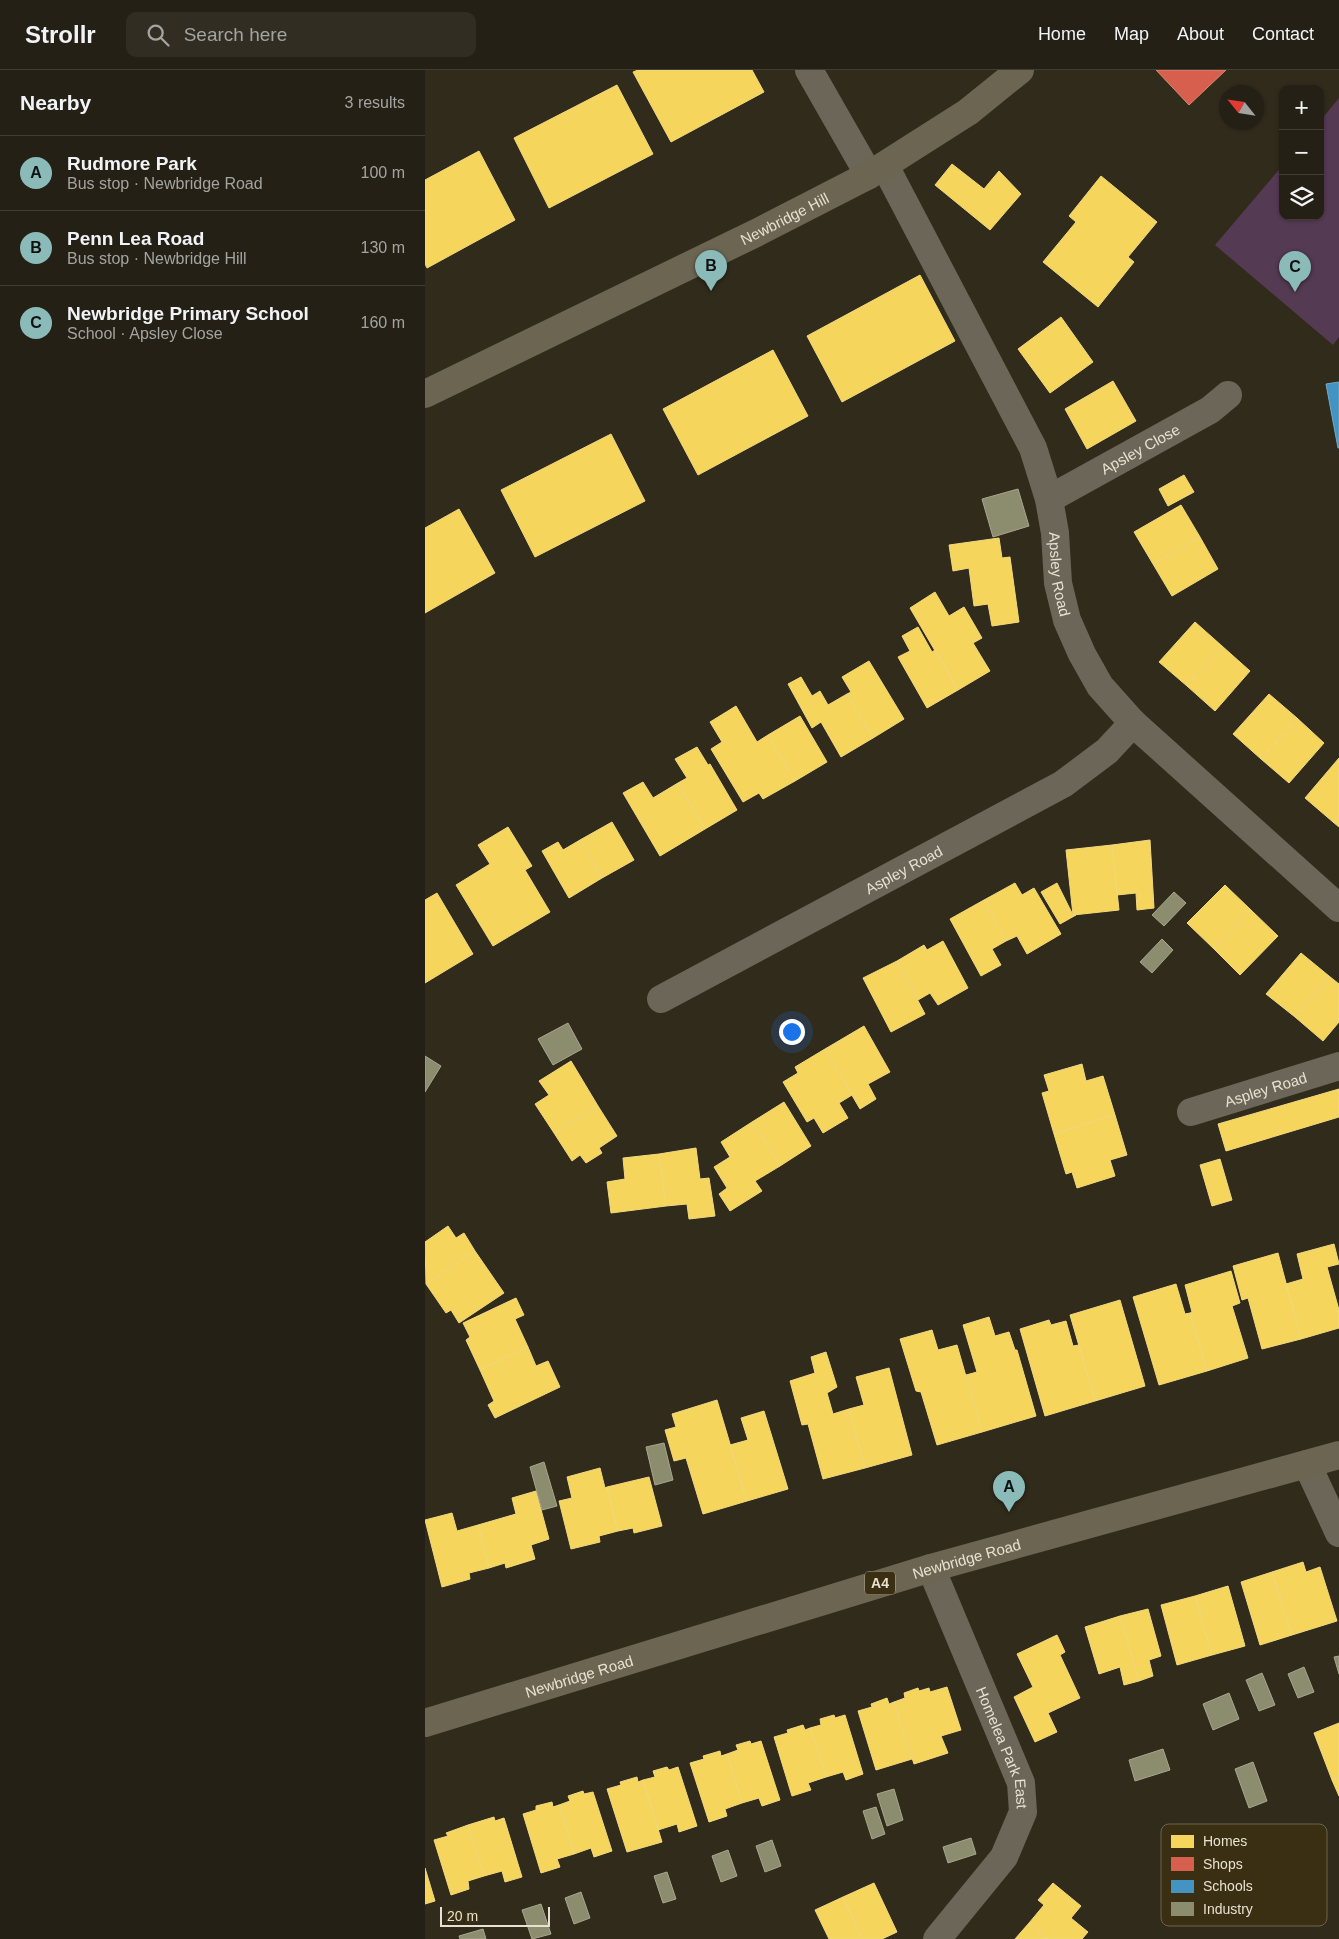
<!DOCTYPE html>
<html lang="en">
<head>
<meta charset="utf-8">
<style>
	:root { --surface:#252015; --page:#312d22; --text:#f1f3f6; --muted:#a3a3a0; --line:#423e34; --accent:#8bbbb9 }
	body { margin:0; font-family:Arial,sans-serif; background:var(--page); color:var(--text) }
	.controls { position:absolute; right:15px; top:15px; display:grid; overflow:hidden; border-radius:10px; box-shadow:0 1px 4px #0004 }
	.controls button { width:45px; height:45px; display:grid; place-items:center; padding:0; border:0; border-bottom:1px solid var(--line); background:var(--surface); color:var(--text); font:25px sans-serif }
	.compass { position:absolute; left:794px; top:15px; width:45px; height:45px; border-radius:50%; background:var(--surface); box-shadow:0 1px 4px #0004; rotate:300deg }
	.scale { position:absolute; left:15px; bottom:12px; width:110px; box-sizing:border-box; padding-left:5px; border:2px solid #e8e1d1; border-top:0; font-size:14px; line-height:18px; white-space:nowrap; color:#e8e1d1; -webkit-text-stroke:4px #3a2f13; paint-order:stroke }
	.you { position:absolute; left:366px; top:961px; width:18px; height:18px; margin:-12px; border:4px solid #fff; border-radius:50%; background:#1a73e8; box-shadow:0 0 0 8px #1a73e833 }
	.badge { display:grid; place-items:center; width:32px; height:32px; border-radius:50%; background:var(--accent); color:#111; font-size:16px; font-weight:700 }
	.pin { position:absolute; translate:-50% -41px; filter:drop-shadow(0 1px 2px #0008) }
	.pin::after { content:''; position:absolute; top:26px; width:18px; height:15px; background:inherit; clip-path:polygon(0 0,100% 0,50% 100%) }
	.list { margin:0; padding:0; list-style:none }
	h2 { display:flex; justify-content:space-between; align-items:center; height:65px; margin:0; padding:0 20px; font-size:21px }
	h2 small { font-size:16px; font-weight:400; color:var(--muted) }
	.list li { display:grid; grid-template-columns:32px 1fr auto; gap:15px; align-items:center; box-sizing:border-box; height:75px; padding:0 20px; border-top:1px solid var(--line) }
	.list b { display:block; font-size:19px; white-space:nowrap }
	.list p { margin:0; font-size:16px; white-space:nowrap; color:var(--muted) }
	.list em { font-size:16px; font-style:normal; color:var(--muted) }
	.icon { flex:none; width:28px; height:28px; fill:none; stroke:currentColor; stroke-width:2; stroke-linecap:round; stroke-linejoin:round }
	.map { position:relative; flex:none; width:914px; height:1869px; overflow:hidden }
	header { display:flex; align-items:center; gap:30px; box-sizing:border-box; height:70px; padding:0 25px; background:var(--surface); border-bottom:1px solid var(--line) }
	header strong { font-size:24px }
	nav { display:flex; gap:28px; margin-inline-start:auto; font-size:18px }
	.search { width:350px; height:45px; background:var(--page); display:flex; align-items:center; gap:12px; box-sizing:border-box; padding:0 18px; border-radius:10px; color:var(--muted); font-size:19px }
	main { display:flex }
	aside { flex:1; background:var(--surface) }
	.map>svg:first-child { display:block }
	.green { fill:#543a52 }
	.homes { fill:#f6d55c; stroke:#f2d97f }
	.shops { fill:#d6604d; stroke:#db8775 }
	.schools { fill:#4393c3; stroke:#74aac7 }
	.industry { fill:#8c8c6e; stroke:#a8a68c }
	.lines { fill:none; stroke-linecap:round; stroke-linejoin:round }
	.minor { stroke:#6c6658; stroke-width:28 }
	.major { stroke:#6c6552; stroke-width:28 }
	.labels { text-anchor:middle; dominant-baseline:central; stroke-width:5; stroke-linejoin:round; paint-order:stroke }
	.shield { fill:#3a2f13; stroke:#b4ac98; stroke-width:1 }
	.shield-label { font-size:14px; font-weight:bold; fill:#e8e1d1 }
	.street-label { font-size:15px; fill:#e8e1d1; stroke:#3a2f13 }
	.key { fill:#3a2f13; stroke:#6e644c; stroke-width:1 }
	.key-label { font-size:14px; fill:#e8e1d1 }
</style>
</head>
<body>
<header>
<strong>Strollr</strong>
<div class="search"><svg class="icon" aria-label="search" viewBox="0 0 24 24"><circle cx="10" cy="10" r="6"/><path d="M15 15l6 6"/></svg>Search here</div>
<nav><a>Home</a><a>Map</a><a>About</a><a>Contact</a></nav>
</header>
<main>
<aside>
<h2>Nearby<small>3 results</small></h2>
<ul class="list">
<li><span class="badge">A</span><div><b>Rudmore Park</b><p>Bus stop · Newbridge Road</p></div><em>100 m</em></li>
<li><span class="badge">B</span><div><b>Penn Lea Road</b><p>Bus stop · Newbridge Hill</p></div><em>130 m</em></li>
<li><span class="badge">C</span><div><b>Newbridge Primary School</b><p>School · Apsley Close</p></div><em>160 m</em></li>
</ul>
</aside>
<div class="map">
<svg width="914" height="1869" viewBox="0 0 914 1869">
	<rect width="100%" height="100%" fill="#312b1c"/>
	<path class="green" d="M914 28V267L908 275 790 175 858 95V146H895V51Z"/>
	<g class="homes">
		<path d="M213 0H327L339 22 246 72 208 2Z"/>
		<path d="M192 15 228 84 124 138 89 68Z"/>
		<path d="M54 81 90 150 2 198 0 194V110Z"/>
		<path d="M527 94 559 119 574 101 596 124 565 160 510 115Z"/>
		<path d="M676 106 732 152 703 187 709 192 673 237 618 192 651 152 644 146Z"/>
		<path d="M495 205 530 271 417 332 382 266Z"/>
		<path d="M636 247 668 292 625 323 593 279Z"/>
		<path d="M348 280 383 346 273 405 238 339Z"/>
		<path d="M688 311 711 351 662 379 640 339Z"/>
		<path d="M186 364 220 431 110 487 76 420Z"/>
		<path d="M759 405 769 422 743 436 734 419Z"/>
		<path d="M756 435 775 467 728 494 709 462Z"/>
		<path d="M34 439 70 503 0 543V458Z"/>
		<path d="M775 467 793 499 747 526 728 494Z"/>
		<path d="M574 468 577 488 585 487 594 552 567 556 563 534 549 536 544 498 528 501 524 475Z"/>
		<path d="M510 522 524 546 539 537 557 568 548 573 565 601 533 620 485 538Z"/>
		<path d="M770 552 797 576 762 616 734 592Z"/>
		<path d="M493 557 507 582 510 580 533 620 502 638 473 587 485 581 477 566Z"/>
		<path d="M797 576 825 601 790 641 762 616Z"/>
		<path d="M444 591 479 649 448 668 422 624 426 622 417 607Z"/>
		<path d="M376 607 387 626 395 621 403 635 422 624 448 668 416 687 396 652 387 658 363 614Z"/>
		<path d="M844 624 872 648 836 689 808 664Z"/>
		<path d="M311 636 332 672 343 665 370 711 338 729 334 723 318 732 286 679 297 672 285 652Z"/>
		<path d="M375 646 402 692 370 711 343 665Z"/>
		<path d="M872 648 899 673 864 713 836 689Z"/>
		<path d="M272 677 283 695 285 694 312 740 280 759 253 713 262 708 250 689Z"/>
		<path d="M914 688V744L908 752 880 728Z"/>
		<path d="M218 712 228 728 253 713 280 759 235 786 198 723Z"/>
		<path d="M914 744V757L908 752Z"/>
		<path d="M187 752 209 790 177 808 155 770Z"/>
		<path d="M83 757 107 796 100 800 125 842 68 876 31 815 65 794 53 775Z"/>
		<path d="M155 770 177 808 144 828 117 781 133 772 138 780Z"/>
		<path d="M725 770 729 838 712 840 711 823 692 825 687 775Z"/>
		<path d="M687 775 694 840 648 845 641 780Z"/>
		<path d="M590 813 597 825 609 818 636 864 602 884 592 866 581 871 559 830Z"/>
		<path d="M632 813 648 845H651L635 854 616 822Z"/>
		<path d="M800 815 826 840 789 879 762 853Z"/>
		<path d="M12 823 48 884 0 913V830Z"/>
		<path d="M559 830 581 871 567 879 576 895 556 906 525 849Z"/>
		<path d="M826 840 853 866 815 905 789 879Z"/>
		<path d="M518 871 543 918 513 935 505 923 493 930 472 891 499 875 502 880Z"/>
		<path d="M876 883 904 906 870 947 841 924Z"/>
		<path d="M472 891 500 944 466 962 438 908Z"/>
		<path d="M904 906 914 914V952L898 971 870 947Z"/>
		<path d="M439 956 465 1002 443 1014 451 1029 435 1039 400 979Z"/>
		<path d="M400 979 427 1025 414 1033 423 1048 398 1063 389 1048 382 1052 358 1012 373 1003 370 997Z"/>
		<path d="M146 991 173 1036 129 1063 110 1034 124 1025 114 1011Z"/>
		<path d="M657 994 661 1011 678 1006 690 1045 629 1064 617 1023 624 1021 619 1005Z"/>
		<path d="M914 1019V1047L801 1081 793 1054Z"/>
		<path d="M359 1032 386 1076 355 1096 327 1052Z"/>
		<path d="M173 1036 192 1066 174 1078 177 1083 161 1093 155 1085 147 1091 129 1063Z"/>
		<path d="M690 1045 702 1085 685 1090 690 1106 652 1118 647 1102 641 1104 629 1064Z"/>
		<path d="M327 1052 355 1096 330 1111 337 1121 305 1141 294 1124 302 1118 289 1097 305 1087 296 1072Z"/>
		<path d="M271 1078 275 1109 284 1108 290 1146 264 1149 262 1134 241 1136 234 1084Z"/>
		<path d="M234 1084 241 1136 186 1143 182 1112 200 1109 198 1088Z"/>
		<path d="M795 1089 807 1130 787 1136 775 1095Z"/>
		<path d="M23 1156 31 1168 39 1163 50 1181 1 1214 0 1172Z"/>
		<path d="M909 1174 914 1194 902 1197 914 1240V1258L876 1269 861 1214 878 1209 872 1184Z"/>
		<path d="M50 1181 79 1223 34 1253 26 1240 21 1243 1 1214Z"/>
		<path d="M853 1183 876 1269 837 1279 823 1228 817 1230 808 1196Z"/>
		<path d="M806 1201 815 1233 807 1236 823 1288 782 1301 765 1243 767 1242 760 1215Z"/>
		<path d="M751 1214 760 1244 765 1243 782 1301 734 1315 708 1227Z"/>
		<path d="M91 1228 99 1245 90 1249 103 1277 55 1300 41 1270 45 1267 38 1253Z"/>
		<path d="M695 1230 720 1316 670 1331 645 1245Z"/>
		<path d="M564 1247 570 1266 584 1262 590 1280H592L611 1346 557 1362 541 1305 552 1302 538 1255Z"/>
		<path d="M624 1250 626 1255 641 1251 648 1276 654 1275 670 1331 620 1346 595 1259Z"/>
		<path d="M507 1260 513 1280 532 1275 557 1362 512 1375 496 1322 491 1321 475 1269Z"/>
		<path d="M103 1277 111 1296 123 1291 135 1317 70 1348 63 1335 69 1331 55 1300Z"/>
		<path d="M401 1282 412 1317 402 1323 408 1344 424 1339 440 1398 398 1409 383 1354 377 1355 365 1311 390 1303 386 1287Z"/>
		<path d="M464 1298 487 1385 440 1398 424 1339 439 1335 431 1307Z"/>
		<path d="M292 1330 322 1431 278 1444 261 1388 249 1391 240 1360 251 1357 247 1344Z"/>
		<path d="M339 1341 363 1419 322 1431 305 1375 323 1370 316 1348Z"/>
		<path d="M175 1398 180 1418 182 1417 193 1461 174 1466 175 1472 146 1479 134 1431 147 1428 142 1407Z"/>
		<path d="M224 1407 237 1456 209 1463 208 1458 193 1461 182 1417Z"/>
		<path d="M111 1421 124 1469 106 1475 110 1489 81 1498 80 1493 64 1498 53 1455 91 1444 87 1428Z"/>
		<path d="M27 1443 32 1461 53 1455 64 1498 44 1503 45 1509 17 1517 0 1450Z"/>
		<path d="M878 1492 881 1502 895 1497 912 1551 867 1565 847 1502Z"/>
		<path d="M847 1502 867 1565 835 1575 816 1512Z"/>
		<path d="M803 1516 820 1576 787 1585 770 1526Z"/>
		<path d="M770 1526 787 1585 752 1595 736 1535Z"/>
		<path d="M723 1539 736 1586 724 1590 728 1606 714 1611 695 1546Z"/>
		<path d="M695 1546 714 1611 699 1615 695 1597 674 1604 660 1557Z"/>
		<path d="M632 1565 640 1582 635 1585 655 1628 623 1643 632 1662 610 1672 589 1627 608 1617 592 1584Z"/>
		<path d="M522 1617 536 1660 516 1666 523 1683 489 1694 469 1632 480 1628 479 1623 493 1618 494 1621 504 1618 505 1622Z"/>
		<path d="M462 1628 464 1634 469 1632 487 1689 451 1700 433 1641 447 1637 446 1634Z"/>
		<path d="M409 1645 410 1648 420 1645 438 1704 421 1710 418 1702 401 1707 385 1658 396 1655 395 1649Z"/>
		<path d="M914 1653V1707L907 1710 889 1663Z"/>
		<path d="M378 1655 380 1660 385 1658 401 1707 383 1713 386 1720 367 1726 349 1667 363 1663 362 1660Z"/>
		<path d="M325 1671 326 1674 336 1671 355 1730 337 1736 334 1728 317 1733 302 1684 313 1680 311 1675Z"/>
		<path d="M295 1681 296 1686 302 1684 317 1733 300 1739 302 1746 284 1752 265 1693 279 1689 278 1686Z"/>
		<path d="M242 1697 244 1700 253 1697 272 1756 254 1762 252 1754 233 1760 218 1710 230 1707 228 1701Z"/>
		<path d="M212 1707 213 1712 218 1710 237 1772 202 1782 182 1719 196 1715 195 1712Z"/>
		<path d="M914 1707V1726L907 1710Z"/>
		<path d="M158 1721 159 1724 168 1722 187 1781 169 1787 166 1778 149 1784 134 1735 145 1731 143 1726Z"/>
		<path d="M127 1732 128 1737 134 1735 149 1784 132 1789 135 1797 116 1803 98 1744 111 1740V1736Z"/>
		<path d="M69 1747 70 1751 79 1748 97 1807 80 1812 77 1801 59 1806 43 1755Z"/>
		<path d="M43 1755 59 1806 43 1811 44 1819 26 1825 9 1770 23 1766 21 1763Z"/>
		<path d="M0 1798 10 1831 0 1834Z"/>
		<path d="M449 1813 472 1862 457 1869H437L418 1827Z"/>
		<path d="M628 1813 656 1836 646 1848 663 1862 657 1869H622L604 1853 619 1835 613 1830Z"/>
		<path d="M418 1827 437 1869H404L390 1840Z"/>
		<path d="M604 1853 622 1869H590Z"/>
	</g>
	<path class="shops" d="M731 0H801L764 35Z"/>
	<path class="schools" d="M914 312V378H913L901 314Z"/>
	<g class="industry">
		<path d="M593 419 604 456 568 467 557 429Z"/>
		<path d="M749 822 761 833 739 856 727 845Z"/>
		<path d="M737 869 748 880 727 903 715 892Z"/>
		<path d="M143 953 157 979 128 995 113 969Z"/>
		<path d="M0 986 16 996 0 1022Z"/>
		<path d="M239 1373 248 1410 230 1415 221 1377Z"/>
		<path d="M119 1392 132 1436 117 1440 105 1397Z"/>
		<path d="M914 1586V1604L909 1587Z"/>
		<path d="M879 1597 889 1622 873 1628 863 1604Z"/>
		<path d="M837 1603 850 1635 834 1641 821 1610Z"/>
		<path d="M804 1623 814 1649 788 1660 778 1634Z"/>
		<path d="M738 1679 745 1700 710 1711 704 1690Z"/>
		<path d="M828 1692 842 1731 824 1738 810 1699Z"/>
		<path d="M469 1719 478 1750 462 1756 452 1724Z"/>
		<path d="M451 1737 460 1764 447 1769 438 1741Z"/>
		<path d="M546 1768 551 1784 523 1793 518 1777Z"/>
		<path d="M347 1770 356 1796 340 1802 331 1776Z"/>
		<path d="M303 1780 312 1806 296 1812 287 1786Z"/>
		<path d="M242 1802 251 1829 238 1833 229 1806Z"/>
		<path d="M156 1822 165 1848 149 1854 140 1828Z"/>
		<path d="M116 1834 126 1864 107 1869 97 1840Z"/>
		<path d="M58 1859 61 1869H35L34 1866Z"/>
	</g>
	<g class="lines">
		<g class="minor">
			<path d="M384 0 444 105"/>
			<path id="s1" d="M460 96 608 378 624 429 630 463 633 513 642 550 657 584 675 616 708 653 914 838"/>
			<path id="s2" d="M624 429 785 340 803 325"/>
			<path id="s3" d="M236 929 638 714 682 681 708 653"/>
			<path id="s4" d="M766 1042 914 996"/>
			<path d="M882 1394 914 1463"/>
			<path id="s5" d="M506 1498 596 1713 598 1742 579 1787 512 1869"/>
		</g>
		<g class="major">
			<path id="s6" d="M0 324 333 162 444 105 543 42 595 0"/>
			<path id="s7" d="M0 1653 506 1498 914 1385"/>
		</g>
	</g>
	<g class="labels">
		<rect class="shield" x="440" y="1501.5" width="30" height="23" rx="4"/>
		<g class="shield-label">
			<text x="455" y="1513">A4</text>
		</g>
		<g class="street-label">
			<text stroke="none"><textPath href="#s6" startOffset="400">Newbridge Hill</textPath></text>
			<text stroke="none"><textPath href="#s2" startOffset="104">Apsley Close</textPath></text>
			<text stroke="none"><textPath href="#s1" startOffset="448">Apsley Road</textPath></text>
			<text stroke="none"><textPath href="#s3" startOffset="275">Aspley Road</textPath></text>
			<text stroke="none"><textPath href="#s4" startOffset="78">Aspley Road</textPath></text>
			<text stroke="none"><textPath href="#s7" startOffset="566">Newbridge Road</textPath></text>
			<text stroke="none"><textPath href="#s7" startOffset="161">Newbridge Road</textPath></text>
			<text stroke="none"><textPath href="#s5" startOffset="194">Homelea Park East</textPath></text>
		</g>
	</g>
	<rect x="736" y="1754" width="166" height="102" rx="8" class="key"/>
	<rect x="746" y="1765" width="23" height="13" fill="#f6d55c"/>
	<rect x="746" y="1787" width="23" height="14" fill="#d6604d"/>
	<rect x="746" y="1810" width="23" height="13" fill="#4393c3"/>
	<rect x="746" y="1832" width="23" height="14" fill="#8c8c6e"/>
	<g class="key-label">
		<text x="778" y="1776">Homes</text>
		<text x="778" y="1799">Shops</text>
		<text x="778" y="1821">Schools</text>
		<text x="778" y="1844">Industry</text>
	</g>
</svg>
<div class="controls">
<button>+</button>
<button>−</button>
<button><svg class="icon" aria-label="layers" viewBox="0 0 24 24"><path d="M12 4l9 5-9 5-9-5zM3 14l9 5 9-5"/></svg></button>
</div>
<svg class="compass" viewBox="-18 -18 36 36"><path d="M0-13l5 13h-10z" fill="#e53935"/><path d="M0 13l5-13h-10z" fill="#a3a3a0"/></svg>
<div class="scale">20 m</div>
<div class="you"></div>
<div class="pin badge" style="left:584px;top:1442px">A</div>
<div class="pin badge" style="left:286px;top:221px">B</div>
<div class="pin badge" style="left:870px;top:222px">C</div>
</div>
</main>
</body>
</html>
